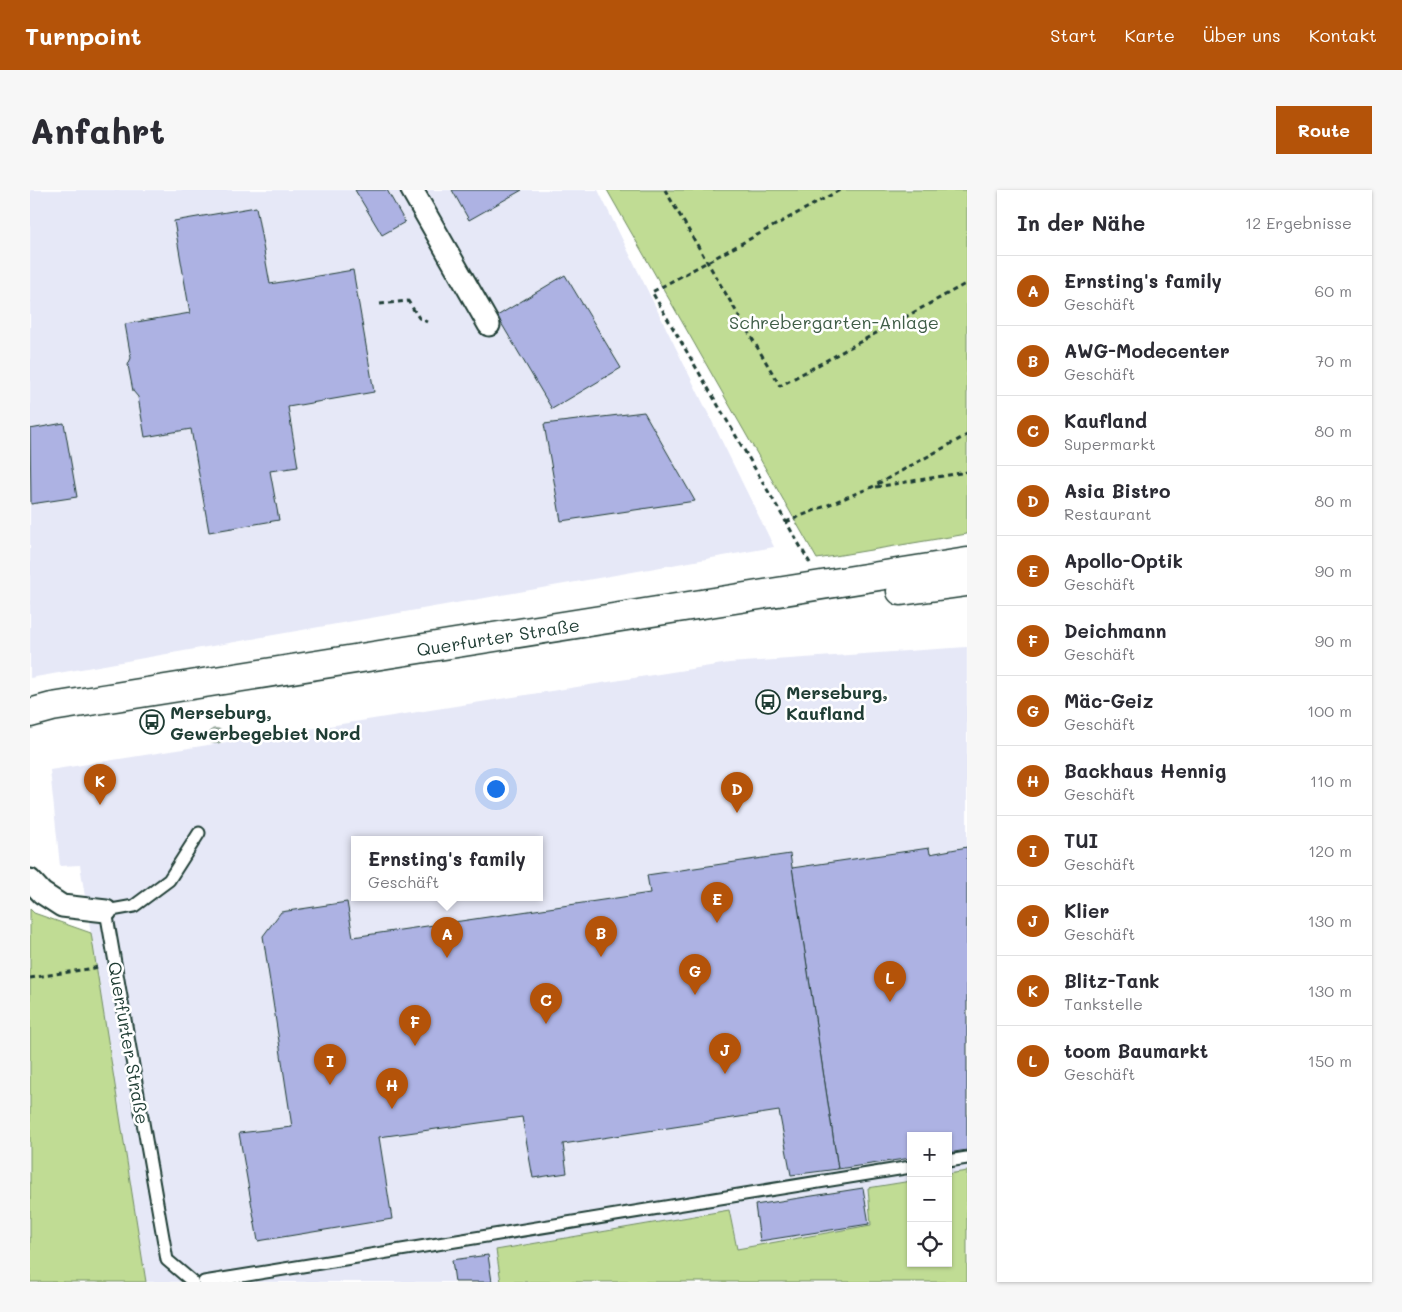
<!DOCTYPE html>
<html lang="de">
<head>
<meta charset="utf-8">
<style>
	:root { --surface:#fff; --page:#f7f7f7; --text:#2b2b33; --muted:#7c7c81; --line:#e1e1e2; --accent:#b45309 }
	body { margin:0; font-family:Mali,sans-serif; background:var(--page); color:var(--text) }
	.controls { position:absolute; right:15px; bottom:15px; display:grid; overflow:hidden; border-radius:0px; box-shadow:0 1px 4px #0004 }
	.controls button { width:45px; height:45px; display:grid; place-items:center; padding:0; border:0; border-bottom:1px solid var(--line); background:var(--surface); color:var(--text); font:25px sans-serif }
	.you { position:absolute; left:465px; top:598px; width:18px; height:18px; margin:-12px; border:4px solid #fff; border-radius:50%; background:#1a73e8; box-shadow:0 0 0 8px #1a73e833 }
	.badge { display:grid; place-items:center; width:32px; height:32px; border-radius:50%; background:var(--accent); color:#fff; font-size:16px; font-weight:700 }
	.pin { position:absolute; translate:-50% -41px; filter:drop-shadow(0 1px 2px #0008) }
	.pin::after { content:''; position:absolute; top:26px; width:18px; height:15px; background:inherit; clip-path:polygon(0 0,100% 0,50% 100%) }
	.popup { position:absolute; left:321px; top:646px; width:192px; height:65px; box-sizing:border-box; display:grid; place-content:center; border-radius:0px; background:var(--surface); filter:drop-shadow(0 1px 4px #0005); font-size:16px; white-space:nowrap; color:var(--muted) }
	.popup b { font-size:19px; color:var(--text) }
	.popup::after { content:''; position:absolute; left:50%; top:100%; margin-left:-10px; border:10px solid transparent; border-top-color:var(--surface) }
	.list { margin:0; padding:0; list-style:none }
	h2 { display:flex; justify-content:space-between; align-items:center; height:65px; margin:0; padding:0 20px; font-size:21px }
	h2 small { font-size:16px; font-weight:400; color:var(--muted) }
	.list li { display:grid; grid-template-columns:32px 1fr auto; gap:15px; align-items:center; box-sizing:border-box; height:70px; padding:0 20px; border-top:1px solid var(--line) }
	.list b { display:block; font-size:19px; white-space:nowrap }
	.list p { margin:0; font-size:16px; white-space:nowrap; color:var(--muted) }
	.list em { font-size:16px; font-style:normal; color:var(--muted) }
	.icon { flex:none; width:28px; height:28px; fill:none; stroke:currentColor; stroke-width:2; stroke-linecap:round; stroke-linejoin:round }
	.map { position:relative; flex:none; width:937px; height:1092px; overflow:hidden; border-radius:0px }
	header { display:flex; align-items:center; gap:30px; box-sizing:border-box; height:70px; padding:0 25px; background:var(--accent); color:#fff }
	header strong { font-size:24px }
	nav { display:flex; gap:28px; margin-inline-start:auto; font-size:18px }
	.intro { display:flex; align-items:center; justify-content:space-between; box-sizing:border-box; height:120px; padding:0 30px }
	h1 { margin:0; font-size:35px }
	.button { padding:12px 22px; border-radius:0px; background:var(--accent); color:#fff; font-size:18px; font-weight:700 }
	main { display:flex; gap:30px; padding:0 30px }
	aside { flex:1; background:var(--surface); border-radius:0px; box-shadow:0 1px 4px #0004 }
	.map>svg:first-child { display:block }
	.built { fill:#e6e8f7; fill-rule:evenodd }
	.green { fill:#c0dc94; stroke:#708c64 }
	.building { fill:#adb2e3; stroke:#1f3d34 }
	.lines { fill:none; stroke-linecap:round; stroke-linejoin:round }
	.lane-casing { stroke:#1f3d34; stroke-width:15 }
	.street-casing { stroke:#1f3d34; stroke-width:25 }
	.secondary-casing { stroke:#1f3d34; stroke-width:31 }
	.path { stroke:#1f3d34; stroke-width:3; stroke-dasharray:5 4; stroke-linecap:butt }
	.lane { stroke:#fff; stroke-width:11 }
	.street { stroke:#fff; stroke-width:21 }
	.secondary { stroke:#fff; stroke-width:28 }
	.tree { fill:#95a69a }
	.labels { text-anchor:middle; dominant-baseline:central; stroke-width:5; stroke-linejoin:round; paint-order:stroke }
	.park-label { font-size:18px; fill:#3f5d47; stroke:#fff }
	.street-label { font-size:18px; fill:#1f3d34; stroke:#fff }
	.poi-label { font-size:18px; font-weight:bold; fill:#1f3d34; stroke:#fff; text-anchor:start }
</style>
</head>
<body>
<header>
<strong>Turnpoint</strong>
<nav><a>Start</a><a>Karte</a><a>Über uns</a><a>Kontakt</a></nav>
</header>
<div class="intro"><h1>Anfahrt</h1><a class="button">Route</a></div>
<main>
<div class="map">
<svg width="937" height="1092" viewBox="0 0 937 1092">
	<rect width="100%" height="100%" fill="#fff"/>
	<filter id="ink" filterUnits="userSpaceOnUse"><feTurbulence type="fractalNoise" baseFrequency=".02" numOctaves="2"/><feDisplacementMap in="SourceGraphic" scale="10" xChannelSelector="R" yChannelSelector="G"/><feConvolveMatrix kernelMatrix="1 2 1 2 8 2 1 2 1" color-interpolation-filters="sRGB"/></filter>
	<g filter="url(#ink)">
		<g class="built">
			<path d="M0 0H568L744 357 0 488Z"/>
			<path d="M937 457V981L918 984V946H881V991L838 998 841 1035 707 1059 699 1020 466 1060 471 1092H116L50 675 30 676 20 580 699 473ZM324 649H510V707H324Z"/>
		</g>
		<g class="green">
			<path d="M577 0H937V344L787 369Z"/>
			<path d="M0 719 4 723 61 743 116 1092H0Z"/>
			<path d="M937 981V1092H471L466 1060 699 1020 707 1059 841 1035 838 998 881 991V1073H918V984Z"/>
		</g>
		<g class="building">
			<path d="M325 0H357L375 32 352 45Z"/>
			<path d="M422 0H492L439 30Z"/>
			<path d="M226 17 240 94 323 80 344 202 258 217 268 277 240 281 249 330 179 342 161 239 115 247 108 207 103 201 98 175 101 168 95 134 160 123 144 31Z"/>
			<path d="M535 85 591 178 522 219 467 126Z"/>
			<path d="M614 222 665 311 531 331 514 234Z"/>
			<path d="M34 233 47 307 1 314 0 239Z"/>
			<path d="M937 657V960L918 963V946H881V968L808 979 762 678 899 658 900 664Z"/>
			<path d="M760 664 808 979 761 985 749 921 533 954 537 983 503 988 492 927 349 947 362 1029 228 1051 209 943 262 937 233 746 251 722 317 712 323 747 620 703 617 685Z"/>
			<path d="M833 998 839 1034 730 1051 725 1015Z"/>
			<path d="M458 1065 462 1092H425L422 1070Z"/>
		</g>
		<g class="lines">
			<g class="lane-casing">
				<g id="lane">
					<path d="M918 971 937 968"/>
					<path d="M163 1092 137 1070 76 721 104 716 139 690 169 643"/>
					<path d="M174 1092 881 977"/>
				</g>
			</g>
			<g class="street-casing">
				<g id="street">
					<path d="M382 0 459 135"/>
					<path d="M0 690 12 703 32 716 76 721"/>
				</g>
			</g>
			<g class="secondary-casing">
				<g id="secondary">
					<path d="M871 401 937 392"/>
					<path d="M0 523 22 517 937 372"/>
				</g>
			</g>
			<g class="path">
				<path d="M635 0 750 196 937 93"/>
				<path d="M350 114 378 111 389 128 397 132"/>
				<path d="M846 297 937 282"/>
				<path d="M756 332 842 297 937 245"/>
				<path d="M780 373 622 102 810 0"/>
				<path d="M0 788 64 778 71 776"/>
			</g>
			<use href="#lane" class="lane"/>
			<use href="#street" class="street"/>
			<use href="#secondary" class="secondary"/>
		</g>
		<circle class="tree" cx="186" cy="546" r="8"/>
	</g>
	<defs>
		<g id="bus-ring" transform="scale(1.25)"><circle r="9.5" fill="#fff" stroke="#1f3d34" stroke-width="1.5"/><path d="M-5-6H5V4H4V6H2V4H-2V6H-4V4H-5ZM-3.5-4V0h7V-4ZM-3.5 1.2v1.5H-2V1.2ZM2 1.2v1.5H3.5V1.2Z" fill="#1f3d34"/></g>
	</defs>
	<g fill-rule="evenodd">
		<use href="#bus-ring" x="738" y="512"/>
		<use href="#bus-ring" x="122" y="532"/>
	</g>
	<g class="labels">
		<g class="park-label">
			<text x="804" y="132">Schrebergarten-Anlage</text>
		</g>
		<g class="street-label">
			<text transform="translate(468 447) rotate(-9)">Querfurter Straße</text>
			<text transform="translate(99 853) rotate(80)">Querfurter Straße</text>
		</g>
		<g class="poi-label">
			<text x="756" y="502">Merseburg,<tspan x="756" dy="21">Kaufland</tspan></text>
			<text x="140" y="522">Merseburg,<tspan x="140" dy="21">Gewerbegebiet Nord</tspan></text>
		</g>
	</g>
</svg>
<div class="controls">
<button>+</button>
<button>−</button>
<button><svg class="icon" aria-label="locate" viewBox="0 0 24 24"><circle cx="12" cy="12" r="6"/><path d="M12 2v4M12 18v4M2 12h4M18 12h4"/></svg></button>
</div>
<div class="you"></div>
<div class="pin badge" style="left:417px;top:768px">A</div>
<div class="popup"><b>Ernsting's family</b>Geschäft</div>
<div class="pin badge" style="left:571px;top:767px">B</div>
<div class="pin badge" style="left:516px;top:834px">C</div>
<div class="pin badge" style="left:707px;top:623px">D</div>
<div class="pin badge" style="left:687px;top:733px">E</div>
<div class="pin badge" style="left:385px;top:856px">F</div>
<div class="pin badge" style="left:665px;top:805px">G</div>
<div class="pin badge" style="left:362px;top:919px">H</div>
<div class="pin badge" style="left:300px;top:895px">I</div>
<div class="pin badge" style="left:695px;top:884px">J</div>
<div class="pin badge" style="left:70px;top:615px">K</div>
<div class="pin badge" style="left:860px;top:812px">L</div>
</div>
<aside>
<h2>In der Nähe<small>12 Ergebnisse</small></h2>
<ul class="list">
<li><span class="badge">A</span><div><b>Ernsting's family</b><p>Geschäft</p></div><em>60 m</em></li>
<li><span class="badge">B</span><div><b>AWG-Modecenter</b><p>Geschäft</p></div><em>70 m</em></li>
<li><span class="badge">C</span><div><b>Kaufland</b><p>Supermarkt</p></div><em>80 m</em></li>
<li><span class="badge">D</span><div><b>Asia Bistro</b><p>Restaurant</p></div><em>80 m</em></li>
<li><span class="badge">E</span><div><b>Apollo-Optik</b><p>Geschäft</p></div><em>90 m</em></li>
<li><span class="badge">F</span><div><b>Deichmann</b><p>Geschäft</p></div><em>90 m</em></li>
<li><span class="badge">G</span><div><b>Mäc-Geiz</b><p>Geschäft</p></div><em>100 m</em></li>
<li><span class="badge">H</span><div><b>Backhaus Hennig</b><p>Geschäft</p></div><em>110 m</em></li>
<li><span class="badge">I</span><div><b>TUI</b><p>Geschäft</p></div><em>120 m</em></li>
<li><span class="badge">J</span><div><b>Klier</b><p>Geschäft</p></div><em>130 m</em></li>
<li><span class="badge">K</span><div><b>Blitz-Tank</b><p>Tankstelle</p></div><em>130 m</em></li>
<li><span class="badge">L</span><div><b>toom Baumarkt</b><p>Geschäft</p></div><em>150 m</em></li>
</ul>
</aside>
</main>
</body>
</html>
